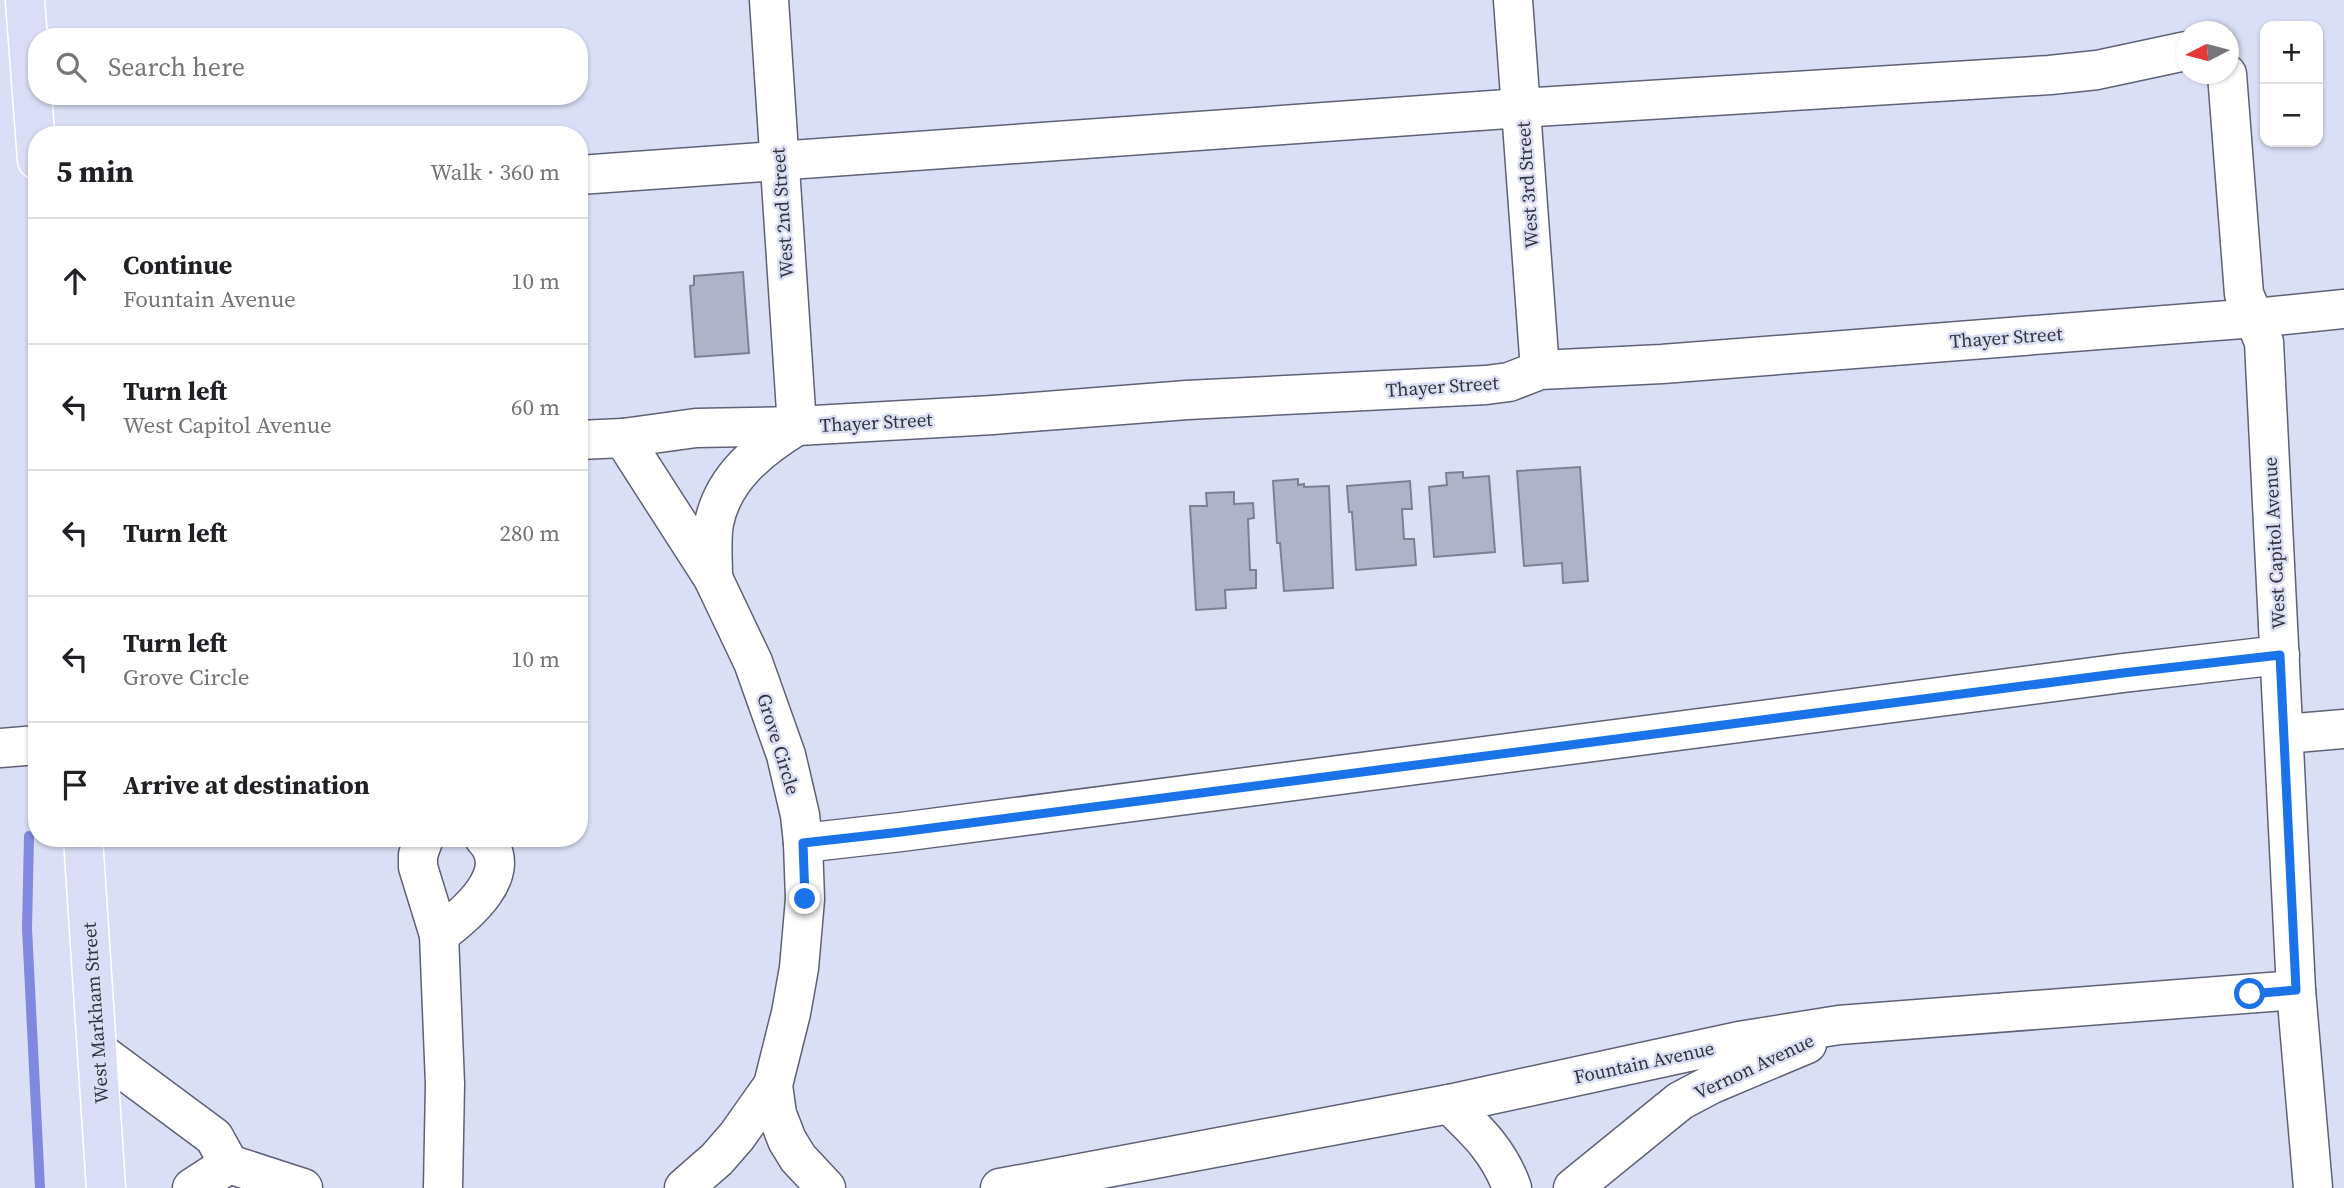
<!DOCTYPE html>
<html lang="en">
<head>
<meta charset="utf-8">
<style>
	:root { --surface:#fff; --page:#f6f6f6; --text:#202124; --muted:#757577; --line:#e0e0e0 }
	body { margin:0; font-family:"Source Serif 4",serif; background:var(--page); color:var(--text) }
	.controls { position:absolute; right:21px; top:21px; display:grid; overflow:hidden; border-radius:14px; box-shadow:0 2px 5px #0004 }
	.controls button { width:63px; height:63px; display:grid; place-items:center; padding:0; border:0; border-bottom:2px solid var(--line); background:var(--surface); color:var(--text); font:35px sans-serif }
	.compass { position:absolute; left:2176px; top:21px; width:63px; height:63px; border-radius:50%; background:var(--surface); box-shadow:0 2px 5px #0004; rotate:264deg }
	.stop { position:absolute; width:21px; height:21px; margin:-16px; border:5px solid #1a73e8; border-radius:50%; background:#fff }
	.stop.end { background:#1a73e8; border-color:#fff; box-shadow:0 2px 7px #0008 }
	.list { margin:0; padding:0; list-style:none }
	h2 { display:flex; justify-content:space-between; align-items:center; height:91px; margin:0; padding:0 28px; font-size:30px }
	h2 small { font-size:23px; font-weight:400; color:var(--muted) }
	.list li { display:grid; grid-template-columns:46px 1fr auto; gap:21px; align-items:center; box-sizing:border-box; height:126px; padding:0 28px; border-top:2px solid var(--line) }
	.list b { display:block; font-size:26px; white-space:nowrap }
	.list p { margin:0; font-size:23px; white-space:nowrap; color:var(--muted) }
	.list em { font-size:23px; font-style:normal; color:var(--muted) }
	.icon { flex:none; width:38px; height:38px; fill:none; stroke:currentColor; stroke-width:2; stroke-linecap:round; stroke-linejoin:round }
	.map { position:relative; flex:none; width:2344px; height:1188px; overflow:hidden }
	.search { position:absolute; background:var(--surface); box-shadow:0 2px 5px #0004; left:28px; top:28px; width:560px; height:77px; display:flex; align-items:center; gap:18px; box-sizing:border-box; padding:0 24px; border-radius:28px; color:var(--muted); font-size:26px }
	.panel { position:absolute; background:var(--surface); box-shadow:0 2px 5px #0004; left:28px; top:126px; width:560px; height:721px; border-radius:28px }
	.map>svg:first-child { display:block }
	.lines { fill:none; stroke-linecap:round; stroke-linejoin:round }
	.stream { stroke:#8188df; stroke-width:10 }
	.building { fill:#afb2c8; stroke:#7d8095; stroke-width:2 }
	.minor-casing { stroke:#5f6175; stroke-width:41 }
	.major-casing { stroke:#fff; stroke-width:41 }
	.minor { stroke:#fff; stroke-width:38 }
	.major { stroke:#daddf5; stroke-width:38 }
	.route { stroke:#1a73e8; stroke-width:9 }
	.labels { text-anchor:middle; dominant-baseline:central; stroke-width:5; stroke-linejoin:round; paint-order:stroke }
	.street-label { font-size:19px; fill:#32333c; stroke:#dbdff6 }
</style>
</head>
<body>
<div class="map">
<svg width="2344" height="1188" viewBox="0 0 2344 1188">
	<rect width="100%" height="100%" fill="#dbdff6"/>
	<g class="lines">
		<path class="stream" d="M29 836 27 928 40 1188"/>
	</g>
	<g class="building">
		<path d="M743 272 749 353 695 357 690 286 694 285V276Z"/>
		<path d="M1580 467 1588 581 1563 583 1562 563 1524 566 1517 471Z"/>
		<path d="M1463 472V478L1489 476 1495 552 1434 557 1429 487 1447 485 1446 473Z"/>
		<path d="M1298 479V485L1304 484V487L1329 486 1333 588 1284 591 1280 543H1277L1273 481Z"/>
		<path d="M1410 481 1412 509H1402L1404 539H1414L1416 565 1356 570 1352 512H1349L1347 486Z"/>
		<path d="M1234 492V504L1253 503 1254 518 1248 519 1250 570H1256V588L1225 590 1226 608 1196 610 1190 506H1207L1206 493Z"/>
	</g>
	<g class="lines">
		<g class="minor-casing">
			<g id="minor">
				<path d="M1513 0 1540 370"/>
				<path d="M2227 74 2244 294 2264 342 2296 990 2313 1188"/>
				<path d="M579 175 1521 108 2050 75 2097 70 2186 51"/>
				<path d="M623 438 713 578 753 662 786 755 800 815 803 843 805 899 799 968 791 1013 773 1085 777 1114 787 1140 798 1158 826 1188"/>
				<path d="M579 440 623 438 696 428 797 426 993 415 1187 400 1486 385 1509 382 1540 370 1662 364 2255 318 2344 309"/>
				<path d="M713 578C713 560 711 541 714 523 723 478 759 449 797 426L769 0"/>
				<path d="M2284 734 2344 729"/>
				<path d="M0 748 37 745"/>
				<path d="M424 838 418 855V867L439 935C464 916 518 873 484 838"/>
				<path d="M803 843 901 832 2123 673 2280 655"/>
				<path d="M439 935 445 1084 443 1188"/>
				<path d="M98 1051 214 1137 229 1164 303 1188"/>
				<path d="M1449 1104C1476 1130 1499 1151 1512 1188"/>
				<path d="M192 1188 229 1164"/>
				<path d="M684 1188 717 1159 737 1136 773 1085"/>
				<path d="M1000 1188 1449 1104 1739 1041 1839 1025 2296 990"/>
				<path d="M1573 1188 1680 1101 1712 1084 1807 1044"/>
			</g>
		</g>
		<g class="major-casing">
			<g id="major">
				<path d="M25 0 37 160"/>
				<path d="M83 838 106 1188"/>
			</g>
		</g>
		<use href="#minor" class="minor"/>
		<use href="#major" class="major"/>
	</g>
	<g class="lines">
		<path class="route" d="M805 899 803 843 901 832 2123 673 2280 655 2296 990 2250 994"/>
	</g>
	<g class="labels">
		<g class="street-label">
			<text transform="translate(1527 185) rotate(-94)">West 3rd Street</text>
			<text transform="translate(782 213) rotate(-94)">West 2nd Street</text>
			<text transform="translate(2006 337) rotate(-4)">Thayer Street</text>
			<text transform="translate(1442 386) rotate(-4)">Thayer Street</text>
			<text transform="translate(876 422) rotate(-3)">Thayer Street</text>
			<text transform="translate(2274 543) rotate(-93)">West Capitol Avenue</text>
			<text transform="translate(779 744) rotate(73)">Grove Circle</text>
			<text transform="translate(95 1013) rotate(-94)">West Markham Street</text>
			<text transform="translate(1644 1062) rotate(-12)">Fountain Avenue</text>
			<text transform="translate(1754 1066) rotate(-25)">Vernon Avenue</text>
		</g>
	</g>
</svg>
<div class="controls">
<button>+</button>
<button>−</button>
</div>
<svg class="compass" viewBox="-18 -18 36 36"><path d="M0-13l5 13h-10z" fill="#e53935"/><path d="M0 13l5-13h-10z" fill="#757577"/></svg>
<div class="stop" style="left:2250px;top:994px"></div>
<div class="stop end" style="left:805px;top:899px"></div>
<div class="search"><svg class="icon" aria-label="search" viewBox="0 0 24 24"><circle cx="10" cy="10" r="6"/><path d="M15 15l6 6"/></svg>Search here</div>
<section class="panel">
<h2>5 min<small>Walk · 360 m</small></h2>
<ul class="list">
<li><svg class="icon" aria-label="ahead" viewBox="0 0 24 24"><path d="M12 20V5M6 11l6-6 6 6"/></svg><div><b>Continue</b><p>Fountain Avenue</p></div><em>10 m</em></li>
<li><svg class="icon" aria-label="left" viewBox="0 0 24 24"><path d="M17 20v-9H6M10 6l-5 5 5 5"/></svg><div><b>Turn left</b><p>West Capitol Avenue</p></div><em>60 m</em></li>
<li><svg class="icon" aria-label="left" viewBox="0 0 24 24"><path d="M17 20v-9H6M10 6l-5 5 5 5"/></svg><div><b>Turn left</b></div><em>280 m</em></li>
<li><svg class="icon" aria-label="left" viewBox="0 0 24 24"><path d="M17 20v-9H6M10 6l-5 5 5 5"/></svg><div><b>Turn left</b><p>Grove Circle</p></div><em>10 m</em></li>
<li><svg class="icon" aria-label="arrive" viewBox="0 0 24 24"><path d="M6 21V4h12l-3 4 3 4H6"/></svg><div><b>Arrive at destination</b></div></li>
</ul>
</section>
</div>
</body>
</html>
